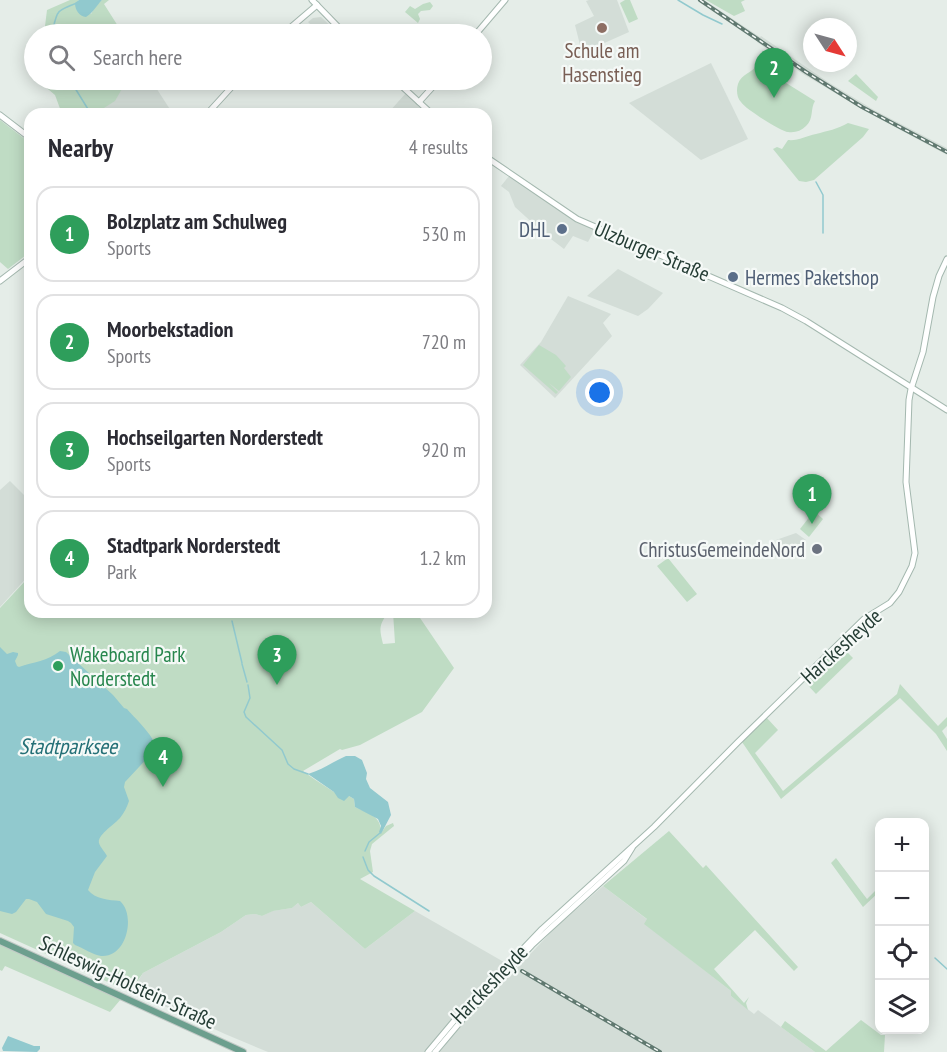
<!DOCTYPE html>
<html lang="en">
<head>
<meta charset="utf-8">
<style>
	:root { --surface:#fff; --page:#f2f2f3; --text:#2b2b33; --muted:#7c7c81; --line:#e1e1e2; --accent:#7c3aed }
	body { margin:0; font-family:"PT Sans Narrow",sans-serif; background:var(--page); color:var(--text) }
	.controls { position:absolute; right:18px; bottom:18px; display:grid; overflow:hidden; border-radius:12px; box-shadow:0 3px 15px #0003 }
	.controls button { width:54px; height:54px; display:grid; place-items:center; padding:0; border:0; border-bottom:2px solid var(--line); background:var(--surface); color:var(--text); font:30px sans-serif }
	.compass { position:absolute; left:803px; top:18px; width:54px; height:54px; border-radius:50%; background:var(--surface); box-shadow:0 3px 15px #0003; rotate:126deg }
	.you { position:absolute; left:600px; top:393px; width:21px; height:21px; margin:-15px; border:4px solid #fff; border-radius:50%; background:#1a73e8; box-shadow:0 0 0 9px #1a73e833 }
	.badge { display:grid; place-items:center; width:39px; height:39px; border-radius:50%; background:var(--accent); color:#fff; font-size:20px; font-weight:700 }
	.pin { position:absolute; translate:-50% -50px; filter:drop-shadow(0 2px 3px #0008) }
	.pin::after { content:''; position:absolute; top:32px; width:21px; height:18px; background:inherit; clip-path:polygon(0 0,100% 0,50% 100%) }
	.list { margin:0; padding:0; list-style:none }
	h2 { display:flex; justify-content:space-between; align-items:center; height:78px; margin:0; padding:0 24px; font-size:26px }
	h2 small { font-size:20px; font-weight:400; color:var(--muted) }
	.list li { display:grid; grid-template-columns:39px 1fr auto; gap:18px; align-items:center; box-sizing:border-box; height:96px; margin:0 12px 12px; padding:0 12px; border:2px solid var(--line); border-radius:18px }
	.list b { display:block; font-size:22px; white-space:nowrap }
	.list p { margin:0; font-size:20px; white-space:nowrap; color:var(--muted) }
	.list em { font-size:20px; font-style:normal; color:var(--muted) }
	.icon { flex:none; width:33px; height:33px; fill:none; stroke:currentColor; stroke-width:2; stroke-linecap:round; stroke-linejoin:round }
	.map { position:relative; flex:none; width:947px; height:1052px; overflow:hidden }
	.search { position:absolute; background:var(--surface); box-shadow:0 3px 15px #0003; left:24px; top:24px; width:468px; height:66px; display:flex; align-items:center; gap:15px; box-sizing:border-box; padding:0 21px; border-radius:33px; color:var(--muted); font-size:22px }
	.panel { position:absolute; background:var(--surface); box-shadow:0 3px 15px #0003; left:24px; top:108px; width:468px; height:510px; border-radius:18px }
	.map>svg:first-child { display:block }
	.built { fill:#d3ddd7 }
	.green { fill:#bfdcc4 }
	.water { fill:#91c9ce }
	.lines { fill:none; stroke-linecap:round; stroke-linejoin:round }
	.stream { stroke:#91c9ce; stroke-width:1.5 }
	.secondary-casing { stroke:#a4b8af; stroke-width:7 }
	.primary-casing { stroke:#c2c9c6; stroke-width:8 }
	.secondary { stroke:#fff; stroke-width:5 }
	.primary { stroke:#6c9f8e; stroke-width:6 }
	.rail-casing { stroke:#607970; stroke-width:4 }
	.rail { stroke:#f5f9f7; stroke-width:1.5; stroke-dasharray:4.5; stroke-linecap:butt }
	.education-dot { fill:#8d6e63; stroke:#f5f9f7; stroke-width:2 }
	.service-dot { fill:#5c6f8a; stroke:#f5f9f7; stroke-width:2 }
	.worship-dot { fill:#6b7280; stroke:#f5f9f7; stroke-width:2 }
	.leisure-dot { fill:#2e9e5b; stroke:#f5f9f7; stroke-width:2 }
	.labels { text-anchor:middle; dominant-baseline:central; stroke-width:4.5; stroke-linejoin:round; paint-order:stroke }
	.education-label { font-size:21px; fill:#785e54; stroke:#f5f9f7 }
	.service-label { font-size:21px; fill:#4e5e75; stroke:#f5f9f7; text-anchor:end }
	.street-label { font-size:21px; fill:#253d35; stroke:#f5f9f7 }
	.worship-label { font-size:21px; fill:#5b616d; stroke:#f5f9f7; text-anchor:end }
	.leisure-label { font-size:21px; fill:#27864d; stroke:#f5f9f7; text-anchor:start }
	.water-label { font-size:22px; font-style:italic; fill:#236f76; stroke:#f5f9f7 }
</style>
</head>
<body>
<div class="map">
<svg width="947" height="1052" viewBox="0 0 947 1052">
	<rect width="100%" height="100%" fill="#e5ede8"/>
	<g class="built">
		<path d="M589 0H617L629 32 582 53 575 25 594 16 586 1Z"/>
		<path d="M697 0H704L760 37 761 36 828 82 874 110 947 148V155L871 114 803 74 757 42 758 40Z"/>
		<path d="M321 17 339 34H320L308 22 313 18Z"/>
		<path d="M711 63 748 139 701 160 629 103Z"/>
		<path d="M75 80H151L173 114H96Z"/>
		<path d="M406 93 430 114H415L413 113 412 114H391L389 112Z"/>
		<path d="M509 176 568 215 595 229 588 242 573 236 564 249 547 236 515 207 509 192 501 186Z"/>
		<path d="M618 269 663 293 648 309 638 316 587 296Z"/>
		<path d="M568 296 611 314 603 323 612 336 555 398 520 365 541 342Z"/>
		<path d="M10 481 30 501V525L27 529 30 532V574L0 607V490Z"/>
		<path d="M796 533 806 540 795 555 776 540Z"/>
		<path d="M603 886 648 920 645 924 731 991V996L754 1014 758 1010 815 1052H268L225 1034 132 991 143 973 221 932 246 915 255 914 262 916 272 911 292 908 298 903 301 907 311 902 365 949 415 911 516 969 555 928Z"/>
	</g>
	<g class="green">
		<path d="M70 0H79L78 1 91 14 96 5 102 0H109L104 4 123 34H44L47 10Z"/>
		<path d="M625 0H630L638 19 629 23 620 3Z"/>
		<path d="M706 0H745L741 2 745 11 734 16Z"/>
		<path d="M430 2 433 6 430 10 421 11 418 14 420 19 418 23 405 12 410 6 415 9 423 4Z"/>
		<path d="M757 65 815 101C810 109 814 119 806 126 801 131 795 133 788 132 781 131 745 109 741 102 737 98 736 90 738 84 741 74 752 73 757 65Z"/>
		<path d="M856 74 878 97 876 101 848 81Z"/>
		<path d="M45 80H129L131 82 123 87 115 101 96 113V114H62L55 95 42 84Z"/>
		<path d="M0 120 30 143V252L8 269 0 262Z"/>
		<path d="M848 123 869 129 863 137 814 180 806 182 799 181 773 149 777 147 782 149 788 140C798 141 806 136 816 134 827 131 838 129 848 123Z"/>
		<path d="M539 345 556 355 566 366 564 368 571 377 559 391 549 383 558 392 556 394 523 365Z"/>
		<path d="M814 511 823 519 809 537 800 529Z"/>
		<path d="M668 558 697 594 687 602 657 566Z"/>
		<path d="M26 580 30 581V612H105L108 615 111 612H388C379 626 379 628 383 644L395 643 393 612H416L454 668 422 712 360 745 342 750 340 749 303 771 314 779 334 792 349 796 354 799 355 807C369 814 381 815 381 833L386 826 393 823 394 826 372 844 370 851 373 872 360 879 415 911 365 949 311 902 301 907 298 903 292 908 273 911 262 916 255 914 246 915 221 932 143 973 130 992 0 933V608Z"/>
		<path d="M840 645 853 658 816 694 804 681Z"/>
		<path d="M900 684 938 726 947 717V726L942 731 947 739V751L936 734 900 698 781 799 742 742 766 717 778 730 755 753 783 791 897 694Z"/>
		<path d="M669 831 703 868 706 865 798 967 794 971 755 930 714 969 744 1003 749 997 746 1003 748 1010 731 996V991L644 924 647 919 603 886Z"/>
		<path d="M836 858 867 899 879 887V892L863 907 831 863Z"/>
		<path d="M0 945 121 999 110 1012 5 966 2 971 0 970Z"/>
		<path d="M861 1020 881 1035H885L884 1052H815L781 1027 785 1021 826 1051Z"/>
	</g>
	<g class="water">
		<path d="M79 0H102C96 6 93 13 86 17 79 16 75 10 75 3Z"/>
		<path d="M0 647 7 654 13 652 18 653V655L15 661 17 666 19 667C33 662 48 661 60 651L66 652 113 695 124 708 127 709C133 716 157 739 155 747 155 749 154 750 153 752L125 782 124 787 129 801C127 807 124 813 120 818 115 824 97 835 99 843 100 847 105 852 107 856L95 872 88 890C95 899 109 900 120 901 136 915 127 958 101 956 93 955 83 948 75 945L73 943 74 927 71 923 68 921 46 914 37 902 29 899H26L16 912 12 914 0 911Z"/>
		<path d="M346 756H355L362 760 367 773 366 779 370 788 388 802 391 815 381 834 379 832 381 826 378 819 355 807 354 799 349 796 344 801 338 798 334 792 308 774C322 770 332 762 346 756Z"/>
		<path d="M8 1036 34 1046H40V1049L37 1052 3 1051 2 1048Z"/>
	</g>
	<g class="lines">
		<g class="stream">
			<path d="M678 0 703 15 722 24"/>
			<path d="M52 34C57 11 55 11 77 3"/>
			<path d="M70 80 91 114"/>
			<path d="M816 182 823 195V233"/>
			<path d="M230 612V613"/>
			<path d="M232 621 242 663"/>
			<path d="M242 664 247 682"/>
			<path d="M248 685 250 698 244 712 246 717 282 750 288 764 294 769 308 774"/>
			<path d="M365 851 369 842 380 833"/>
			<path d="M363 857 368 870 374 876 429 911"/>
			<path d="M935 958 947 969"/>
		</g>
		<g class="secondary-casing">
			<g id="secondary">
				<path d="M312 0 345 34"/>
				<path d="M283 34 317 5"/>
				<path d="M476 34 505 0"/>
				<path d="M395 80 432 114"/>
				<path d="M419 102 439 80"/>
				<path d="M207 114 238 80"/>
				<path d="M0 115 30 138"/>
				<path d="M486 157 577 219 782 308 806 321 947 410"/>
				<path d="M0 281 30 258"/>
				<path d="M428 1052 454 1021 542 929 654 827 738 742 864 619 890 603 899 592 912 566 915 553 906 482 909 400 911 389 923 352 933 297 939 276 947 259"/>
				<path d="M435 1052 462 1020 532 945 624 861 632 848"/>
			</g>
		</g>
		<g class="primary-casing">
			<path id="primary" d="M0 941 243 1052"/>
		</g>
		<use href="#secondary" class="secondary"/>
		<use href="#primary" class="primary"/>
		<g class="rail-casing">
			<g id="rail">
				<path d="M700 0 806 72 862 107 947 152"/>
				<path d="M522 971 660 1052"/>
			</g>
		</g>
		<use href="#rail" class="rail"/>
	</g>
	<circle class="education-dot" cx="602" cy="28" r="6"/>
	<g class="service-dot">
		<circle cx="562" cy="229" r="6"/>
		<circle cx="733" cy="277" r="6"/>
	</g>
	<circle class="worship-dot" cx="817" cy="549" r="6"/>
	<circle class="leisure-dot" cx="58" cy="666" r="6"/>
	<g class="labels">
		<g class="education-label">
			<text x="602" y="50">Schule am<tspan x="602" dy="24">Hasenstieg</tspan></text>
		</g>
		<g class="service-label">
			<text x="550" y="229">DHL</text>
			<text x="745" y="277" text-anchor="start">Hermes Paketshop</text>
		</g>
		<g class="street-label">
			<text transform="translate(652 251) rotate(23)">Ulzburger Straße</text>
			<text transform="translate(841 646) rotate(-42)">Harckesheyde</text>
			<text transform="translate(128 982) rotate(25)">Schleswig-Holstein-Straße</text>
			<text transform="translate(489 984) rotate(-46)">Harckesheyde</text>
		</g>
		<g class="worship-label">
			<text x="805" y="549">ChristusGemeindeNord</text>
		</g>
		<g class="leisure-label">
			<text x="70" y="654">Wakeboard Park<tspan x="70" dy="24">Norderstedt</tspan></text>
		</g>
		<g class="water-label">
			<text x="68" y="746">Stadtparksee</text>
		</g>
	</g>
</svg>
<div class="controls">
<button>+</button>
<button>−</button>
<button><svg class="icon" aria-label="locate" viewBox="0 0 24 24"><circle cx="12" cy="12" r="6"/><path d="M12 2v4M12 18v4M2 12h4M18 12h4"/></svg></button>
<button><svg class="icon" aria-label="layers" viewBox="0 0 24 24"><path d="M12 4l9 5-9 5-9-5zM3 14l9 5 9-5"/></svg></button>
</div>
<svg class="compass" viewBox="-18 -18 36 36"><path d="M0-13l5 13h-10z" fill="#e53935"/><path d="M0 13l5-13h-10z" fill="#7c7c81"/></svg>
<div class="you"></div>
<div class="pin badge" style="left:812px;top:524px;background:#2e9e5b">1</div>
<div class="pin badge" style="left:774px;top:98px;background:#2e9e5b">2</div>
<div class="pin badge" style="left:277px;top:685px;background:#2e9e5b">3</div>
<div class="pin badge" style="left:163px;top:787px;background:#2e9e5b">4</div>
<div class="search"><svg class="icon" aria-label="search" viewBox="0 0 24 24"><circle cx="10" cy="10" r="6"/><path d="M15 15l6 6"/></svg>Search here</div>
<section class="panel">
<h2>Nearby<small>4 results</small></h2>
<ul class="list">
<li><span class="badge" style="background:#2e9e5b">1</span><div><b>Bolzplatz am Schulweg</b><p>Sports</p></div><em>530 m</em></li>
<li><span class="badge" style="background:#2e9e5b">2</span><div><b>Moorbekstadion</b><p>Sports</p></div><em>720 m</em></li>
<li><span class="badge" style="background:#2e9e5b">3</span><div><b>Hochseilgarten Norderstedt</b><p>Sports</p></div><em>920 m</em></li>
<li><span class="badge" style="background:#2e9e5b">4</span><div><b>Stadtpark Norderstedt</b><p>Park</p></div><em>1.2 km</em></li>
</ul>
</section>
</div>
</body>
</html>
